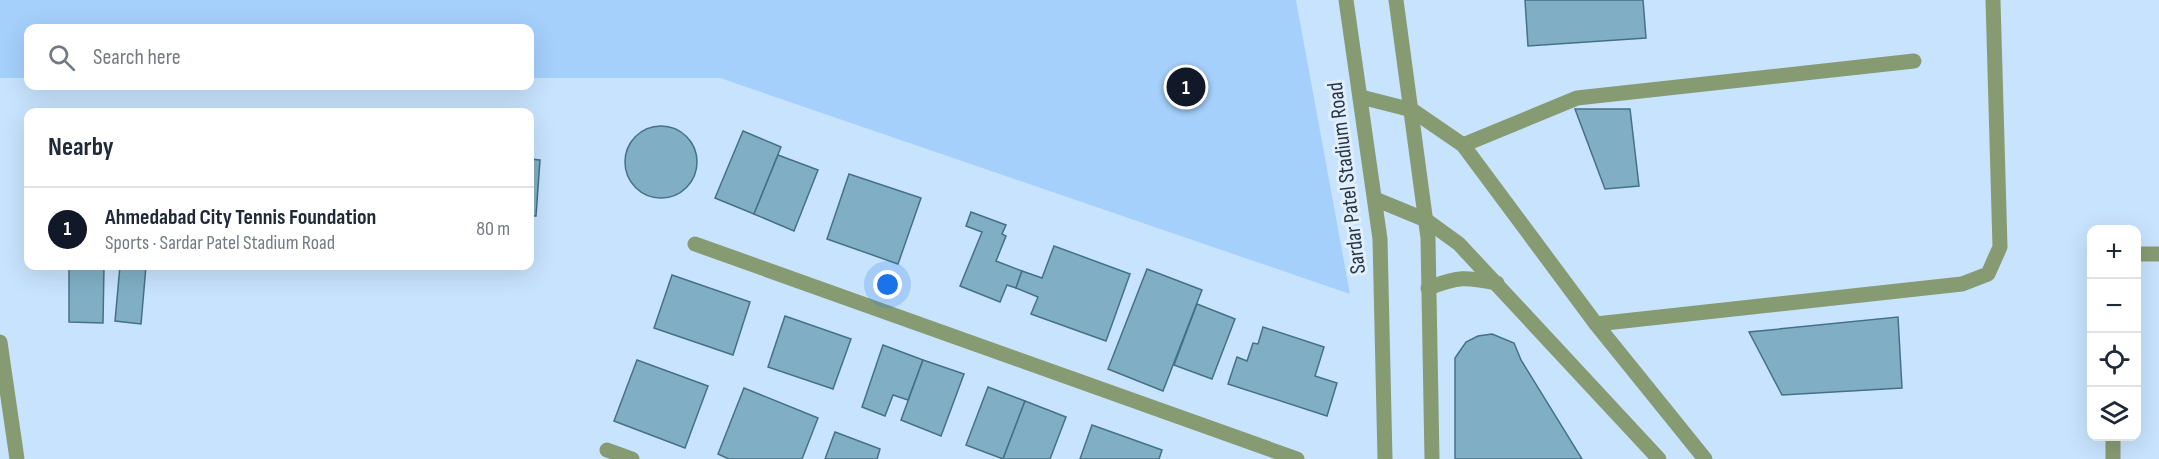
<!DOCTYPE html>
<html lang="en">
<head>
<meta charset="utf-8">
<style>
	:root { --surface:#fff; --page:#f2f2f3; --text:#1f2937; --muted:#747a83; --line:#e0e1e3; --accent:#111827 }
	body { margin:0; font-family:"Sofia Sans Condensed",sans-serif; background:var(--page); color:var(--text) }
	.controls { position:absolute; right:18px; bottom:18px; display:grid; overflow:hidden; border-radius:12px; box-shadow:0 6px 24px #0002 }
	.controls button { width:54px; height:54px; display:grid; place-items:center; padding:0; border:0; border-bottom:2px solid var(--line); background:var(--surface); color:var(--text); font:30px sans-serif }
	.you { position:absolute; left:888px; top:285px; width:21px; height:21px; margin:-15px; border:4px solid #fff; border-radius:50%; background:#1a73e8; box-shadow:0 0 0 9px #1a73e833 }
	.badge { display:grid; place-items:center; width:39px; height:39px; border-radius:50%; background:var(--accent); color:#fff; font-size:20px; font-weight:700 }
	.pin { position:absolute; translate:-50% -50%; border:3px solid #fff; box-shadow:0 2px 6px #0006 }
	.list { margin:0; padding:0; list-style:none }
	h2 { display:flex; justify-content:space-between; align-items:center; height:78px; margin:0; padding:0 24px; font-size:26px }
	h2 small { font-size:20px; font-weight:400; color:var(--muted) }
	.list li { display:grid; grid-template-columns:39px 1fr auto; gap:18px; align-items:center; box-sizing:border-box; height:84px; padding:0 24px; border-top:2px solid var(--line) }
	.list b { display:block; font-size:22px; white-space:nowrap }
	.list p { margin:0; font-size:20px; white-space:nowrap; color:var(--muted) }
	.list em { font-size:20px; font-style:normal; color:var(--muted) }
	.icon { flex:none; width:33px; height:33px; fill:none; stroke:currentColor; stroke-width:2; stroke-linecap:round; stroke-linejoin:round }
	.map { position:relative; flex:none; width:2159px; height:459px; overflow:hidden }
	.search { position:absolute; background:var(--surface); box-shadow:0 6px 24px #0002; left:24px; top:24px; width:510px; height:66px; display:flex; align-items:center; gap:15px; box-sizing:border-box; padding:0 21px; border-radius:12px; color:var(--muted); font-size:22px }
	.panel { position:absolute; background:var(--surface); box-shadow:0 6px 24px #0002; left:24px; top:108px; width:510px; height:162px; border-radius:12px }
	.map>svg:first-child { display:block }
	.green { fill:#a5d0fc }
	.building { fill:#80afc5; stroke:#447186; stroke-width:1.5 }
	.lines { fill:none; stroke-linecap:round; stroke-linejoin:round }
	.minor { stroke:#879b73; stroke-width:15 }
	.tertiary { stroke:#879b73; stroke-width:15 }
	.labels { text-anchor:middle; dominant-baseline:central; stroke-width:6; stroke-linejoin:round; paint-order:stroke }
	.street-label { font-size:22px; fill:#283543; stroke:#e1eefc }
</style>
</head>
<body>
<div class="map">
<svg width="2159" height="459" viewBox="0 0 2159 459">
	<rect width="100%" height="100%" fill="#c8e3fe"/>
	<path class="green" d="M0 0H1296L1350 294 720 78H530V28H28V78H0Z"/>
	<g class="building">
		<path d="M1525 0H1643L1646 38 1528 46Z"/>
		<path d="M1575 109H1630L1639 186 1605 189Z"/>
		<circle cx="661" cy="162" r="36"/>
		<path d="M743 131 781 147 754 214 715 198Z"/>
		<path d="M778 155 818 170 794 231 754 214Z"/>
		<path d="M530 159 540 160 536 216H530Z"/>
		<path d="M849 174 921 198 898 264 827 239Z"/>
		<path d="M971 212 1006 225 1002 234 1006 236 996 261 1022 271 1016 288 1007 285 1000 302 960 286 982 232 966 226Z"/>
		<path d="M1054 246 1130 274 1106 341 1031 314 1038 297 1016 288 1022 271 1042 278Z"/>
		<path d="M69 266H104L103 323 69 322Z"/>
		<path d="M120 266H146L141 324 115 321Z"/>
		<path d="M1147 269 1202 290 1163 391 1108 369Z"/>
		<path d="M672 275 750 302 733 355 654 328Z"/>
		<path d="M1197 304 1235 319 1212 379 1174 365Z"/>
		<path d="M785 316 851 339 833 389 768 367Z"/>
		<path d="M1898 317 1902 388 1782 395 1749 332Z"/>
		<path d="M1263 327 1324 347 1315 376 1337 383 1327 416 1228 384 1237 357 1247 361 1253 343 1258 344Z"/>
		<path d="M1492 334 1514 343 1521 360 1582 459H1455V358L1466 342 1478 336Z"/>
		<path d="M883 345 923 360 908 400 893 395 885 416 862 407Z"/>
		<path d="M637 360 708 386 685 448 614 421Z"/>
		<path d="M923 360 964 374 941 436 901 420Z"/>
		<path d="M988 387 1025 401 1003 459 966 445Z"/>
		<path d="M744 388 818 418 802 459H729L718 454Z"/>
		<path d="M1025 401 1066 417 1050 459H1003Z"/>
		<path d="M1092 425 1162 450 1159 459H1080Z"/>
		<path d="M835 432 880 449 877 459H825Z"/>
	</g>
	<g class="lines">
		<g class="minor">
			<path d="M1463 145 1577 98 1914 61"/>
			<path d="M695 244 1297 459"/>
			<path d="M2136 254H2159"/>
			<path d="M1596 324 1962 284 1988 274 2000 247 1993 0"/>
			<path d="M2113 436V459"/>
			<path d="M607 450 632 459"/>
		</g>
		<g class="tertiary">
			<path d="M1346 0 1380 239 1385 459"/>
			<path d="M1396 0 1428 238 1432 459"/>
			<path d="M1361 97 1412 110 1463 145 1596 324 1705 459"/>
			<path d="M1375 199 1426 220 1459 244 1659 459"/>
			<path d="M1428 288C1460 276 1465 277 1497 283"/>
			<path d="M0 342 17 459"/>
		</g>
	</g>
	<g class="labels">
		<g class="street-label">
			<text transform="translate(1347 178) rotate(-97)">Sardar Patel Stadium Road</text>
		</g>
	</g>
</svg>
<div class="controls">
<button>+</button>
<button>−</button>
<button><svg class="icon" aria-label="locate" viewBox="0 0 24 24"><circle cx="12" cy="12" r="6"/><path d="M12 2v4M12 18v4M2 12h4M18 12h4"/></svg></button>
<button><svg class="icon" aria-label="layers" viewBox="0 0 24 24"><path d="M12 4l9 5-9 5-9-5zM3 14l9 5 9-5"/></svg></button>
</div>
<div class="you"></div>
<div class="pin badge" style="left:1186px;top:87px">1</div>
<div class="search"><svg class="icon" aria-label="search" viewBox="0 0 24 24"><circle cx="10" cy="10" r="6"/><path d="M15 15l6 6"/></svg>Search here</div>
<section class="panel">
<h2>Nearby<small></small></h2>
<ul class="list">
<li><span class="badge">1</span><div><b>Ahmedabad City Tennis Foundation</b><p>Sports · Sardar Patel Stadium Road</p></div><em>80 m</em></li>
</ul>
</section>
</div>
</body>
</html>
